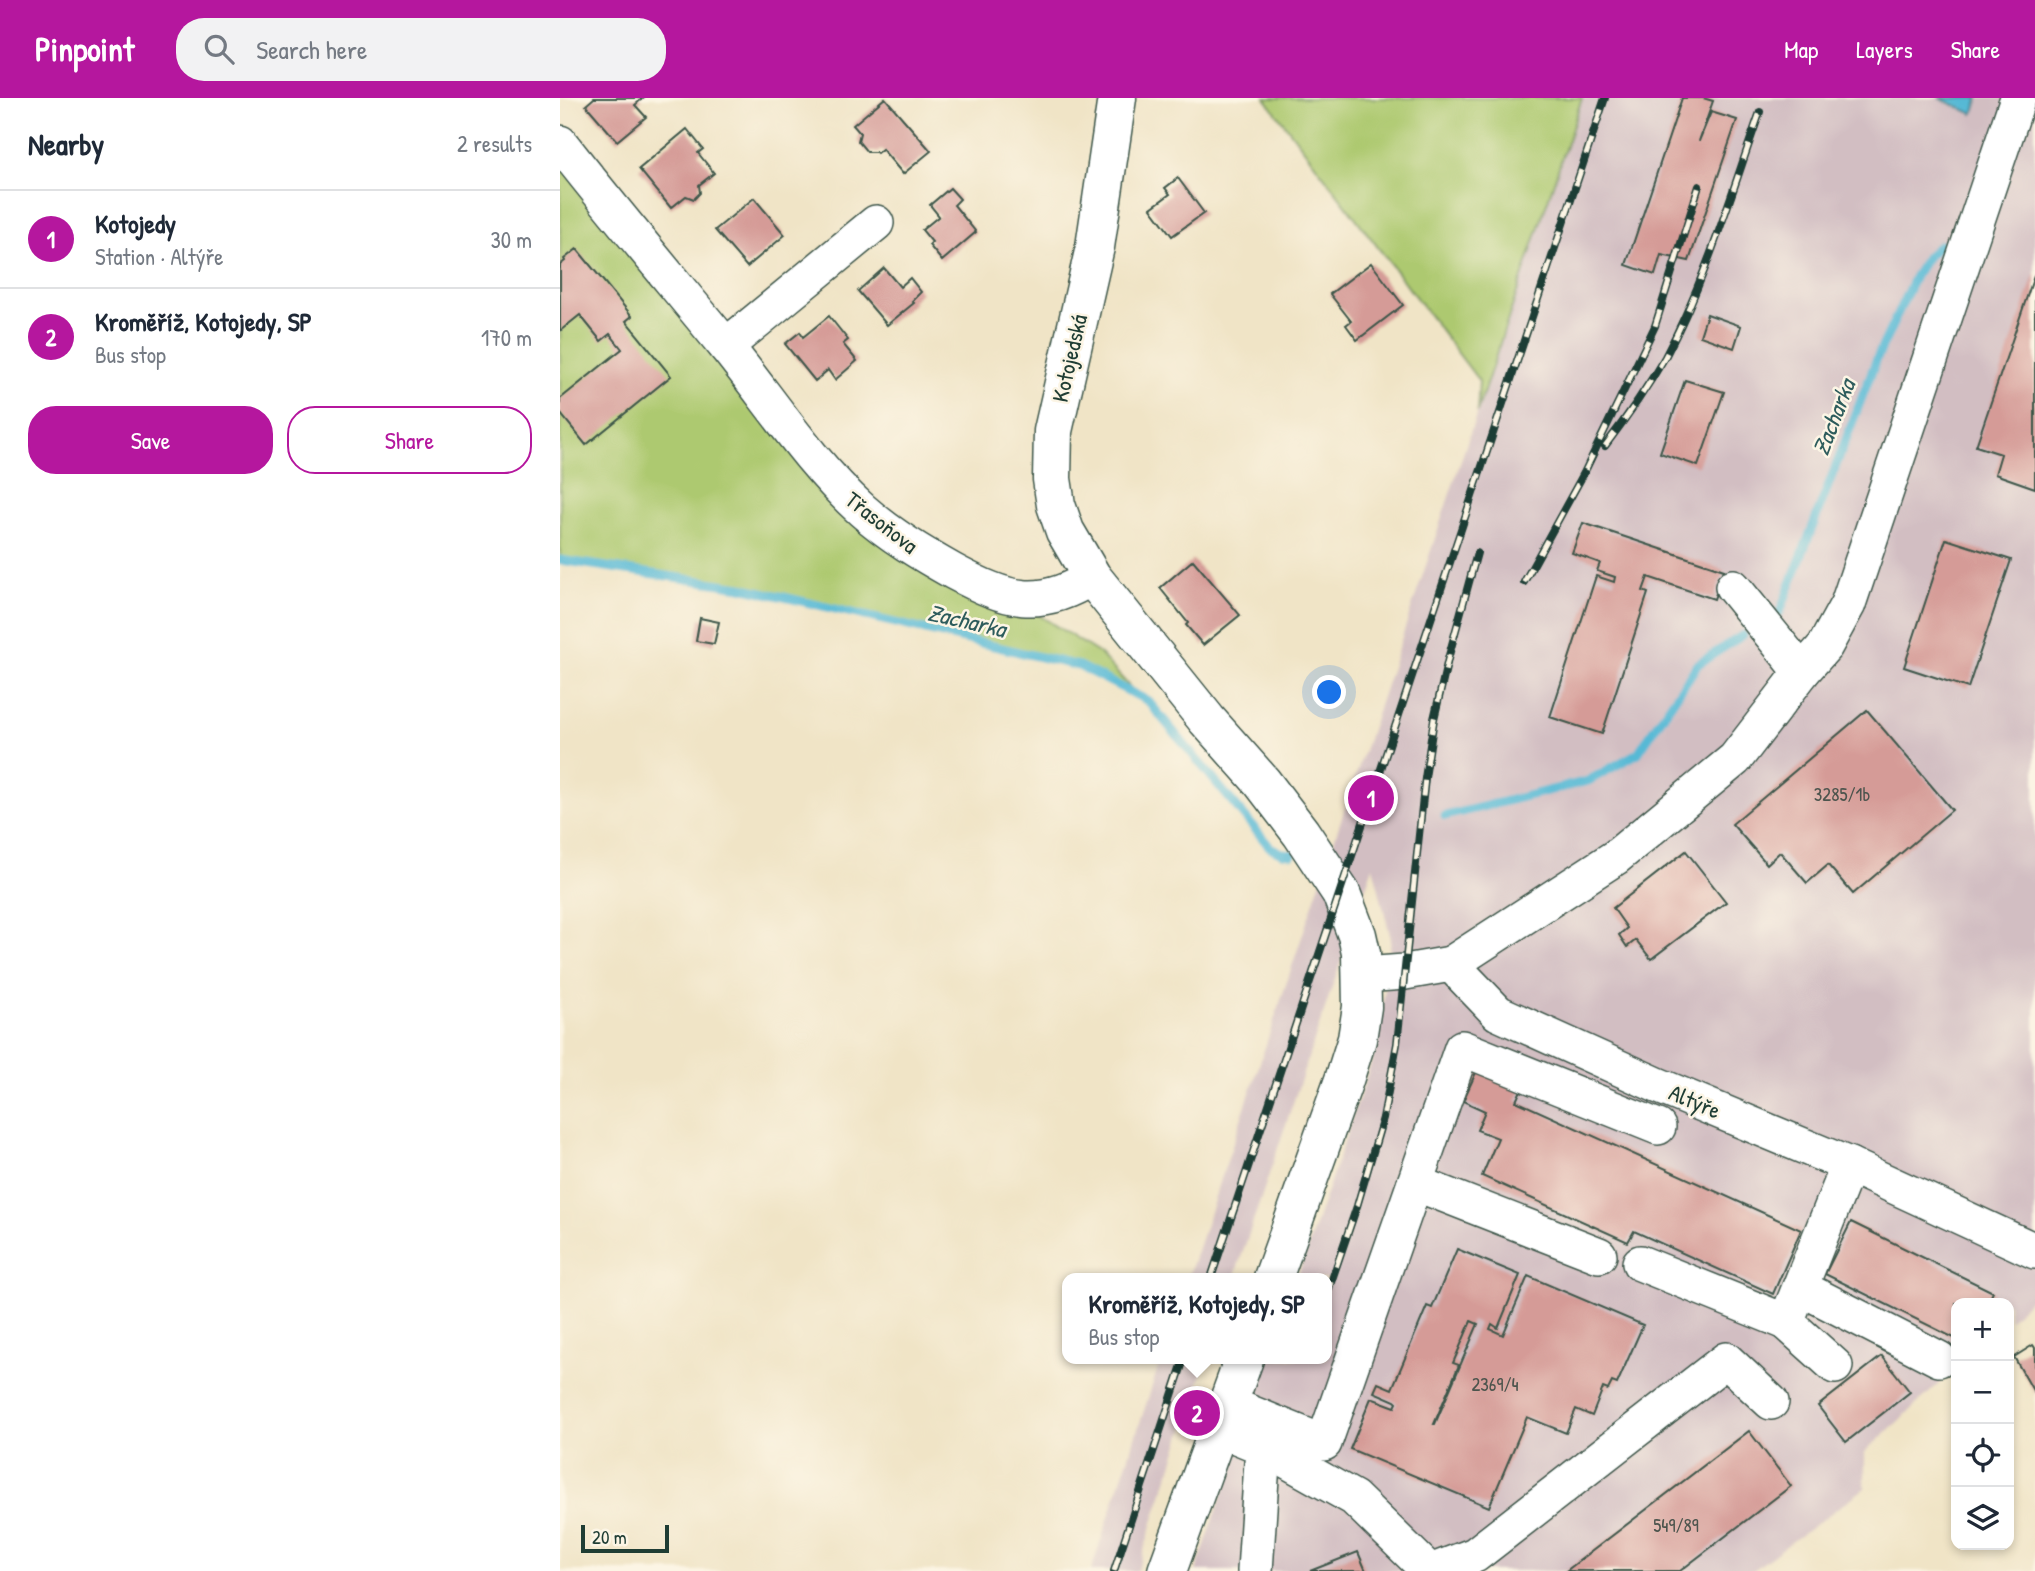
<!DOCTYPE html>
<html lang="en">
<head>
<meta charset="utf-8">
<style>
	:root { --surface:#fff; --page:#f2f2f3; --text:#1f2937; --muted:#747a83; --line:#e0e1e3; --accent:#b5179e }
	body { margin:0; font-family:"Patrick Hand",sans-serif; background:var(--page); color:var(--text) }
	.controls { position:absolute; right:21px; bottom:21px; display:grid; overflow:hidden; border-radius:14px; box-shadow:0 4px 10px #0003 }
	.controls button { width:63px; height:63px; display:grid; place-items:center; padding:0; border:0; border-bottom:2px solid var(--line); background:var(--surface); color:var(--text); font:35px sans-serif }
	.scale { position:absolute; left:21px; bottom:18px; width:88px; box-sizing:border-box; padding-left:7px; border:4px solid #1f3d34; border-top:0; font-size:19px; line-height:24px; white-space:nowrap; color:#1f3d34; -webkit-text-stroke:5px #fcf5e5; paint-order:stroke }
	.you { position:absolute; left:770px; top:595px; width:24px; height:24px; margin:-18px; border:5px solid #fff; border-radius:50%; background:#1a73e8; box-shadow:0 0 0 10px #1a73e833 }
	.badge { display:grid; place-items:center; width:46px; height:46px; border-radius:50%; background:var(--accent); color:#fff; font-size:23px; font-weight:700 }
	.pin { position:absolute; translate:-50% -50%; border:4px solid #fff; box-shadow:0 2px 7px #0006 }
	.popup { position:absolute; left:502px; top:1175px; width:270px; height:91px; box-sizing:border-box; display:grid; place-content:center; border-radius:14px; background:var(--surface); filter:drop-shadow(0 2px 5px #0005); font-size:23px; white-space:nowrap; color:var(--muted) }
	.popup b { font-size:26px; color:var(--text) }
	.popup::after { content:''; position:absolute; left:50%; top:100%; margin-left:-14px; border:14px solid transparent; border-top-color:var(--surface) }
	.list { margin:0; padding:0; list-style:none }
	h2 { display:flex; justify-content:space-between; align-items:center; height:91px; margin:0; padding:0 28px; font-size:30px }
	h2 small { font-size:23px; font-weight:400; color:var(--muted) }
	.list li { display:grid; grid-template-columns:46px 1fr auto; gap:21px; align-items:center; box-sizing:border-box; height:98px; padding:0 28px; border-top:2px solid var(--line) }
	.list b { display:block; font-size:26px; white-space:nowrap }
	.list p { margin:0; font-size:23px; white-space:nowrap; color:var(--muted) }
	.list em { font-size:23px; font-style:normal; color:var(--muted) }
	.actions { display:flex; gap:14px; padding:21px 28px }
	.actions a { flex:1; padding:16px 0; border:2px solid var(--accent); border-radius:28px; text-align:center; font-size:24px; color:var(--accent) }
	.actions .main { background:var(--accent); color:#fff }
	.icon { flex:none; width:38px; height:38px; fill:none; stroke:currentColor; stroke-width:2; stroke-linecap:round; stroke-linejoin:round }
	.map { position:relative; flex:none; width:1475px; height:1473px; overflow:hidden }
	header { display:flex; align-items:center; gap:42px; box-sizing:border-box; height:98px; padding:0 35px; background:var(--accent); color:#fff }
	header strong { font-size:33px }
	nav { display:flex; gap:38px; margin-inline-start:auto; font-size:24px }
	.search { width:490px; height:63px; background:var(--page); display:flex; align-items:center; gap:18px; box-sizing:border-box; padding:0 24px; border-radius:28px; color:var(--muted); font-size:26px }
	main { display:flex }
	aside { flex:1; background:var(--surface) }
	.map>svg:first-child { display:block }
	.industrial { fill:#d2bec2 }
	.green { fill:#adc970; stroke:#668352; stroke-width:2 }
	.water { fill:#56b9d5; stroke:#3a7b84; stroke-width:2 }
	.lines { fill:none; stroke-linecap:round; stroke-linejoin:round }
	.stream { stroke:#56b9d5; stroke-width:9 }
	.building { fill:#d59b97; fill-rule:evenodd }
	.minor-casing { stroke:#3e564a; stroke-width:38 }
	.major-casing { stroke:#3e564a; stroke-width:41 }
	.minor { stroke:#fff; stroke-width:35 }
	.major { stroke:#fff; stroke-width:38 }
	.rail-casing { stroke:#1f3d34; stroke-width:8 }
	.rail { stroke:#fcf5e5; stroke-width:5; stroke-dasharray:16; stroke-linecap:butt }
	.labels { text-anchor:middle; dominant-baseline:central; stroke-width:5; stroke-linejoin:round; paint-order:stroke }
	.number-label { font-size:19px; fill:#4c544d }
	.street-label { font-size:23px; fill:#1f3d34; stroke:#fcf5e5 }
	.water-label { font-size:24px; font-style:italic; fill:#2d5c5c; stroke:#fcf5e5 }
</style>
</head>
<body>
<header>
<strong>Pinpoint</strong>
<div class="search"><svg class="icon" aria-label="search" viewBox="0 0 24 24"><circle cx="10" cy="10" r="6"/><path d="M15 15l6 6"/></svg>Search here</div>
<nav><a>Map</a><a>Layers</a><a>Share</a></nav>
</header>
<main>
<aside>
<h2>Nearby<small>2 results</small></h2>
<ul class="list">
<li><span class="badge">1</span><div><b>Kotojedy</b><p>Station · Altýře</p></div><em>30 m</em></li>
<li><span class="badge">2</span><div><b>Kroměříž, Kotojedy, SP</b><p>Bus stop</p></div><em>170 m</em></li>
</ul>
<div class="actions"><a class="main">Save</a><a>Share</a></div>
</aside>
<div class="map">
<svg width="1475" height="1473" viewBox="0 0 1475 1473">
	<rect width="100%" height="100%" fill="#fcf5e5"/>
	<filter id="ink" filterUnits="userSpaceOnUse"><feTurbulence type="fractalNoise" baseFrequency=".0143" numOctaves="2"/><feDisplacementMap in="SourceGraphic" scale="14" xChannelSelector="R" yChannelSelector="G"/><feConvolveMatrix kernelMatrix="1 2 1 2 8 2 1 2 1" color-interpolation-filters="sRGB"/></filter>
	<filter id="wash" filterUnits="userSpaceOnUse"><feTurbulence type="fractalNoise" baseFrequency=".00686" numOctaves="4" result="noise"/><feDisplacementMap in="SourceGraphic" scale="28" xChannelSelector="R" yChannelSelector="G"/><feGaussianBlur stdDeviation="1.57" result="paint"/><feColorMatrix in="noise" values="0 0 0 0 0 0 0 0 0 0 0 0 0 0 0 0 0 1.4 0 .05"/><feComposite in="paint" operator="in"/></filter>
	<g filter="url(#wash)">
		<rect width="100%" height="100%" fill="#f0e4c6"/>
		<g class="industrial">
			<path d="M1022 0H1475V1197L1449 1222V1205H1396V1270L1305 1354V1390L1192 1473H636L709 1261H766V1180H737L818 945 831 841 813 768 674 1180H628Z"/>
			<path d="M601 1261H647L577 1473H531Z"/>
		</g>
		<g class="green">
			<path d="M705 0H1022L917 314 919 283Z"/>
			<path d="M0 45 279 390 540 556 578 598 519 568 181 489 0 462Z"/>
		</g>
		<path class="water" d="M1379 0H1419L1413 16Z"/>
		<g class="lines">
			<g class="stream">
				<path d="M0 462 181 489 519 568 588 603 710 749 722 755 732 756"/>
				<path d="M1220 514 1317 260 1355 178 1368 158 1380 147"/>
				<path d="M885 718 1028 683 1078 655 1138 566 1183 537"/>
			</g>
		</g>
		<g id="blocks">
			<g class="building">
				<path d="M34 0H83L75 7 86 19 57 43 26 7Z"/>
				<path d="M325 0 371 53 343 76 322 51 317 55 316 54H307L298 43 300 35 293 27Z"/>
				<path d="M1122 0H1143L1153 3 1139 43 1151 14 1177 22 1129 163 1101 157 1095 177 1066 167Z"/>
				<path d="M127 31 143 51 138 55 154 75 139 87 140 95 134 101 126 98 111 110 79 71Z"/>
				<path d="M618 80 644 115 612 138 591 110 610 96 605 90Z"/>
				<path d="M390 90 400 101 394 107 416 134 382 163 369 147 372 144 362 132 379 118 370 107Z"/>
				<path d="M194 100 225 137 187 169 155 132Z"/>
				<path d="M17 151 72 218 66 223 111 278 26 347 0 315V301L62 251 50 236 41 243 20 217 0 233V167L5 163 4 161Z"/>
				<path d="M811 165 843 207 797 242 786 227 791 223 770 196Z"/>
				<path d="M324 170 340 189 350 180 361 194 352 203 354 205 327 227 298 193Z"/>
				<path d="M1475 175V390L1435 376 1441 356 1416 348Z"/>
				<path d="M1147 216 1181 228 1174 250 1140 238Z"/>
				<path d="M269 218 288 242 283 246 297 263 275 282 268 272 255 283 225 246 240 234 243 239Z"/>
				<path d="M1125 282 1164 294 1138 368 1100 355Z"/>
				<path d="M1023 425 1164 472 1154 501 1088 479 1083 493 1088 495 1042 636 990 619 1036 478 1054 484 1055 479 1037 473 1040 465 1012 455Z"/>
				<path d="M1386 441 1451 462 1408 590 1344 569Z"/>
				<path d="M633 462 680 517 643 547 626 527 628 525 600 490Z"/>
				<path d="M140 520 159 524 154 546 136 543Z"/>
				<path d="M1307 612 1392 712 1293 796 1268 767 1247 785 1220 754 1207 766 1172 726Z"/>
				<path d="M1126 753 1166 804 1091 861 1076 842 1067 849 1059 837 1067 830 1053 810Z"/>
				<path d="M918 970 962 990 956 1003 1241 1132 1213 1196 1074 1133 1068 1144 922 1078 938 1040 917 1032 925 1013 903 1003Z"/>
				<path d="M1291 1124 1433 1194 1428 1205H1396V1241L1265 1176Z"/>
				<path d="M897 1151 960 1177 938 1230 932 1226 930 1231 943 1237 968 1178 1083 1227 1057 1286 1052 1284 1048 1292 1043 1290 1032 1318 1016 1311 1006 1335 967 1319 929 1409 790 1351 811 1300 835 1309 837 1305 835 1303 814 1294 818 1285 832 1291 867 1208 872 1210ZM911 1223 918 1226 875 1326H874L899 1267 893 1265Z"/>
				<path d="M1473 1247 1475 1250V1296L1454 1259Z"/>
				<path d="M1322 1258 1350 1294 1286 1344 1258 1308Z"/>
				<path d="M1189 1333 1231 1388 1120 1473H1006Z"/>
				<path d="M798 1454 806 1473H750Z"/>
			</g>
		</g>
	</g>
	<g filter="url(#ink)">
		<use href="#blocks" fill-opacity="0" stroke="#3e564a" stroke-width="2"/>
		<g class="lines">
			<g class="minor-casing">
				<g id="minor">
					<path d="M0 45C53 113 109 179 164 246 209 301 249 364 302 412 330 437 362 456 394 474 447 502 479 513 532 479"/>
					<path d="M166 248 316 125"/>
					<path d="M1173 489 1242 574"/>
					<path d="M891 866 1056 759 1175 661 1242 574 1265 548 1288 506 1458 0"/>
					<path d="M803 877 845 874 891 866 938 915 1097 987 1289 1067 1475 1153"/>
					<path d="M855 1085 1039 1157"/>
					<path d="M1080 1165 1226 1224 1289 1067"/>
					<path d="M1241 1190 1379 1261"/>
					<path d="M1226 1224 1275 1268"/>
					<path d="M668 1306 764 1345 902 950 1098 1029"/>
					<path d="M659 1331 703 1349 794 1400 869 1473"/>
					<path d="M695 1473 703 1349"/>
					<path d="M873 1473 915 1457 1166 1262 1211 1304"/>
				</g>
			</g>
			<g class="major-casing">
				<g id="major">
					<path d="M557 0 535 149 493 333 492 381 496 407 505 433 532 479 647 622 702 684 741 735 781 795 797 837 801 855 802 909 797 941 784 982 713 1180"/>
					<path d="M607 1473 684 1261"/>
				</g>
			</g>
			<use href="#minor" class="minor"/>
			<use href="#major" class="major"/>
			<g class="rail-casing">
				<g id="rail">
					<path d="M1045 348C1067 319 1087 290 1105 259 1146 182 1171 96 1200 14"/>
					<path d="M964 484 1024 375 1095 228 1139 88"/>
					<path d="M651 1180 1045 0"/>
					<path d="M766 1199 797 1108 823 1020 837 946 865 680 874 621 888 561 917 455"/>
					<path d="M554 1473 624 1261"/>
				</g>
			</g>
			<use href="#rail" class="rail"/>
		</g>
	</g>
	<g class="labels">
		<g class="number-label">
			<text x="1282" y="696">3285/1b</text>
			<text x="935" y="1286">2369/4</text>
			<text x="1116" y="1427">549/89</text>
		</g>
		<g class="street-label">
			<text transform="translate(509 260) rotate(-77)">Kotojedská</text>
			<text transform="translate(322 424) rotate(38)">Třasoňova</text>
			<text transform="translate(1135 1003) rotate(23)">Altýře</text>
		</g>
		<g class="water-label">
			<text transform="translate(1273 319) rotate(-69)">Zacharka</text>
			<text transform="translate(407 522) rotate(13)">Zacharka</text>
		</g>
	</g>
</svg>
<div class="controls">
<button>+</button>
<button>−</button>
<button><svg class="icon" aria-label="locate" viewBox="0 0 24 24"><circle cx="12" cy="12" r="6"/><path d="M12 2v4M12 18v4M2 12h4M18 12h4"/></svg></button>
<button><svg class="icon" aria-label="layers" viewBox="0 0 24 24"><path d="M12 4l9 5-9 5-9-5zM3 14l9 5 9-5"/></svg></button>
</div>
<div class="scale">20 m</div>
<div class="you"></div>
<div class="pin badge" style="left:811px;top:700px">1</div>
<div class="pin badge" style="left:637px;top:1315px">2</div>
<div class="popup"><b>Kroměříž, Kotojedy, SP</b>Bus stop</div>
</div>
</main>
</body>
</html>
